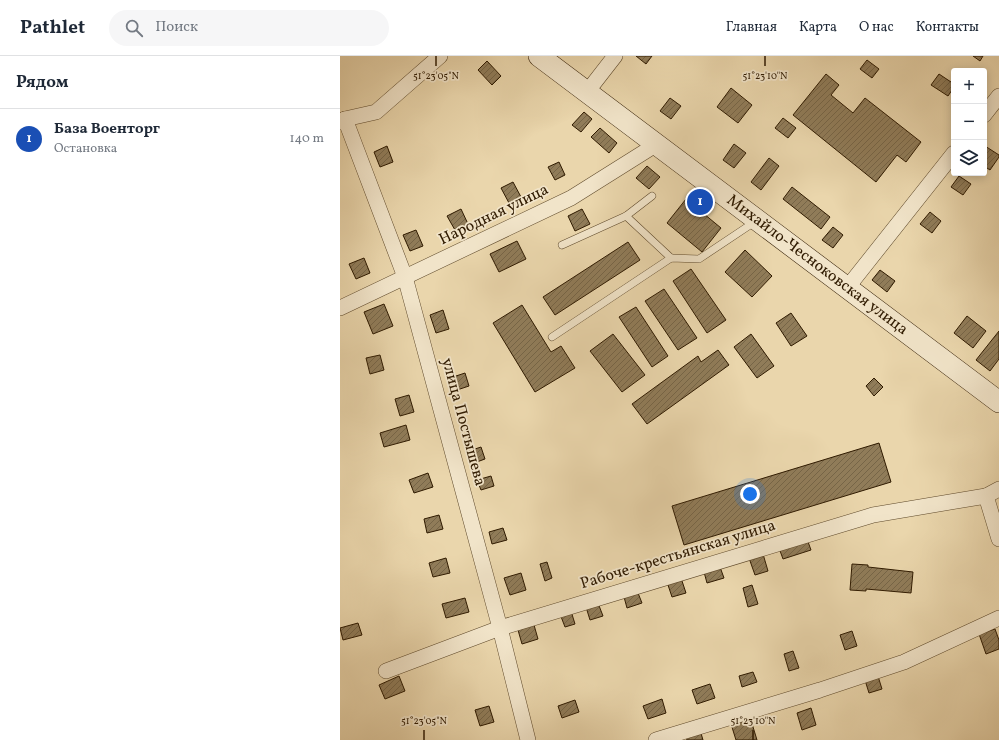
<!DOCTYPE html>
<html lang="ru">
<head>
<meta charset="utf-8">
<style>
	:root { --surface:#fff; --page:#f6f6f7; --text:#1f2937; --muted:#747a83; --line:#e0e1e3; --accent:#8f2418 }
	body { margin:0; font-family:Vollkorn,serif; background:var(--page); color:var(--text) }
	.controls { position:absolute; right:12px; top:12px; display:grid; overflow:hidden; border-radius:4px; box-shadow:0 2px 10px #0003 }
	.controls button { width:36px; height:36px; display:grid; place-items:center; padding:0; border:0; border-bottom:1px solid var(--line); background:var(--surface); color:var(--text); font:20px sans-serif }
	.you { position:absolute; left:410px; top:438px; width:14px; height:14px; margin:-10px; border:3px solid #fff; border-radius:50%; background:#1a73e8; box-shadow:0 0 0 6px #1a73e833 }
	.badge { display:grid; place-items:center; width:26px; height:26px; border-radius:50%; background:var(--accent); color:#fff; font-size:13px; font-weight:700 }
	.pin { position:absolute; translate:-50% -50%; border:2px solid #fff; box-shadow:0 1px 4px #0006 }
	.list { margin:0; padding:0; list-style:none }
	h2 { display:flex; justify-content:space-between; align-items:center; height:52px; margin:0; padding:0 16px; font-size:17px }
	h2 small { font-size:13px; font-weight:400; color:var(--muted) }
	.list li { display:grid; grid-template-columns:26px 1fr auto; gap:12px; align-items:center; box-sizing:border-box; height:60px; padding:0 16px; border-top:1px solid var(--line) }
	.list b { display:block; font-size:15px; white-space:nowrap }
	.list p { margin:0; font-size:13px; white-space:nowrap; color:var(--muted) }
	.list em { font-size:13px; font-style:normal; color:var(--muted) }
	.icon { flex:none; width:22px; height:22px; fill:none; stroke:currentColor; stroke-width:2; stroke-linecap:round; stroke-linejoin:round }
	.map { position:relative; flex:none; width:659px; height:684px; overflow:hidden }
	header { display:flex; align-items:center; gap:24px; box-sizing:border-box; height:56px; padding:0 20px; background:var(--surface); border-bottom:1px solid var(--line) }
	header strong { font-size:19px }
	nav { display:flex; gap:22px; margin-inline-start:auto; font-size:14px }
	.search { width:280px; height:36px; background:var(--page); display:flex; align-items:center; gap:10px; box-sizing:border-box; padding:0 14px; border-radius:22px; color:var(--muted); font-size:15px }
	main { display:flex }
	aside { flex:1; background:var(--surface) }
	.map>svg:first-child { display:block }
	.building { fill:url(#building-hatch); stroke:#2f1a00 }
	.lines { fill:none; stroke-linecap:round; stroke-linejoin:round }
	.service-casing { stroke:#5e492b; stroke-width:8 }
	.minor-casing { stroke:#5e492b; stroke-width:16 }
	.secondary-casing { stroke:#2f1a00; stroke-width:22 }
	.service { stroke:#f1e4c9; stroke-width:7 }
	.minor { stroke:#f1e4c9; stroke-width:15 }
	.secondary { stroke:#f1e4c9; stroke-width:21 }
	.ticks { fill:none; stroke:#2f1a00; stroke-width:1.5 }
	.labels { text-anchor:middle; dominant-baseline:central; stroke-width:3.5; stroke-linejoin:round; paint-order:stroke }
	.street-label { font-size:16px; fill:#2f1a00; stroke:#f1e4c9 }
	.ticks-label { font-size:10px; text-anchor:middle; fill:#2f1a00; stroke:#f1e4c9; stroke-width:3.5; stroke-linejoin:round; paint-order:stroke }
</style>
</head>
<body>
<header>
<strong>Pathlet</strong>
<div class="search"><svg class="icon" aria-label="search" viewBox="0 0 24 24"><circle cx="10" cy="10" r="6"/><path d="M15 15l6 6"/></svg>Поиск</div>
<nav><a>Главная</a><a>Карта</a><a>О нас</a><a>Контакты</a></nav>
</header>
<main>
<aside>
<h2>Рядом<small></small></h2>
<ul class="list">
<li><span class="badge" style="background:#1a4fb4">1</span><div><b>База Военторг</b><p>Остановка</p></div><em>140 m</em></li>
</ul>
</aside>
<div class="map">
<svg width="659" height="684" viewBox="0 0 659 684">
	<defs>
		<pattern id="building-hatch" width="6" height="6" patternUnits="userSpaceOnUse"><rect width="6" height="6" fill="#907c59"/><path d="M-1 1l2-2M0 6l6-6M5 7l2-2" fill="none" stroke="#766547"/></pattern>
	</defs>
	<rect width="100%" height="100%" fill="#ead6ac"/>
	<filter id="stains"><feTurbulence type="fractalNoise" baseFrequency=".005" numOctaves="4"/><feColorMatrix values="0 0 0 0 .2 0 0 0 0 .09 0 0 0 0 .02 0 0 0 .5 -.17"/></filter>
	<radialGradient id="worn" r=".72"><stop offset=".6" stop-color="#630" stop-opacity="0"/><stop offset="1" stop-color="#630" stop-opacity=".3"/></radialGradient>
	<g class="building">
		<path d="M296 0H312L306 8Z"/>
		<path d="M633 0H643L640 5Z"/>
		<path d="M527 4 539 13 532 22 520 13Z"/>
		<path d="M147 5 161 20 152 29 138 14Z"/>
		<path d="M486 18 499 29 491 39 513 57 525 42 581 86 566 106 557 99 536 126 453 59Z"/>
		<path d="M599 18 614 28V31L608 40 591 29Z"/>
		<path d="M391 32 412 49 398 67 377 51Z"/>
		<path d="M330 42 341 50 331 63 320 55Z"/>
		<path d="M244 56 252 63 241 76 232 69Z"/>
		<path d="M443 62 456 72 448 82 435 72Z"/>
		<path d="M260 72 277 87 269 97 251 81Z"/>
		<path d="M394 88 406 97 394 112 383 104Z"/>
		<path d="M47 90 53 106 40 111 34 96Z"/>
		<path d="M645 90 659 99V101L650 114 644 110Z"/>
		<path d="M429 102 439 110 421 134 411 126Z"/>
		<path d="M219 106 225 119 215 124 208 111Z"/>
		<path d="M307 110 320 121 309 133 296 122Z"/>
		<path d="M619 120 631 128 623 139 611 131Z"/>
		<path d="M173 126 181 141 169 147 161 132Z"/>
		<path d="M452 131 490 161 481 173 443 143Z"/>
		<path d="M346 143 381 172 362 196 327 167Z"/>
		<path d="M121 153 128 168 115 174 107 160Z"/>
		<path d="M242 153 250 168 235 175 228 160Z"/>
		<path d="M590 156 601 165 592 177 580 168Z"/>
		<path d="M493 171 503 179 493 192 482 184Z"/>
		<path d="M76 174 83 190 70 195 63 179Z"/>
		<path d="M177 185 186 203 159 216 150 198Z"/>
		<path d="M288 186 300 204 215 259 203 241Z"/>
		<path d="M405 194 432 220 412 241 385 216Z"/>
		<path d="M24 202 30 217 16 223 9 208Z"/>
		<path d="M351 213 386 264 367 277 333 225Z"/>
		<path d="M540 214 555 225 547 236 532 224Z"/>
		<path d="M324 233 357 282 338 294 305 245Z"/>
		<path d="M44 248 53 270 33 278 24 256Z"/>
		<path d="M182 249 211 296 221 290 235 312 195 336 153 267Z"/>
		<path d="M296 251 328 300 312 311 279 261Z"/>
		<path d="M103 254 109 273 96 277 90 259Z"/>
		<path d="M451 257 467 280 451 290 436 267Z"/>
		<path d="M627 260 646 275 633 292 614 277Z"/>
		<path d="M659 275V303L650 315 636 304Z"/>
		<path d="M273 278 305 319 282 336 250 295Z"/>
		<path d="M411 278 434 310 417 322 394 291Z"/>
		<path d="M378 294 389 309 307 368 292 348 358 300 361 306Z"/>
		<path d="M40 299 44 314 30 318 26 302Z"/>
		<path d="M125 317 129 330 111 336 107 323Z"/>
		<path d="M534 322 543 331 534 340 526 330Z"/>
		<path d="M69 339 74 356 60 360 55 343Z"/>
		<path d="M66 369 70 384 44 391 40 377Z"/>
		<path d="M539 387 551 426 344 489 332 450Z"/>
		<path d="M141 391 145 403 134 407 129 395Z"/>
		<path d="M88 417 93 431 74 437 69 424Z"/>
		<path d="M151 420 154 430 141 434 137 424Z"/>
		<path d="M99 459 103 473 87 477 84 463Z"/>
		<path d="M163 472 167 484 152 488 149 476Z"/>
		<path d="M467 483 471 494 443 503 439 492Z"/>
		<path d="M423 498 428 515 415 519 409 502Z"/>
		<path d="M106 502 110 517 93 521 89 507Z"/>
		<path d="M207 506 212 522 205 525 200 508Z"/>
		<path d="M512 508 528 509V511L573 516 571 537 526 533V535L510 534Z"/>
		<path d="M380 511 384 522 367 527 364 516Z"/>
		<path d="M181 517 186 534 170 539 164 522Z"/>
		<path d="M341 522 346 537 332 541 327 526Z"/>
		<path d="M412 529 418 548 408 551 403 532Z"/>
		<path d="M298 537 302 547 287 552 284 541Z"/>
		<path d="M125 542 129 556 106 562 102 548Z"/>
		<path d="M258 547 263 560 250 564 246 551Z"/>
		<path d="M231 555 235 568 225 571 220 558Z"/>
		<path d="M18 567 22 579 3 584 0 572Z"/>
		<path d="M194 569 198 583 182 588 178 574Z"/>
		<path d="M655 573 659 584V593L646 598 639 578Z"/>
		<path d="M512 575 517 590 505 594 500 579Z"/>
		<path d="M453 595 459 612 449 615 444 598Z"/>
		<path d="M413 616 417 626 402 631 399 620Z"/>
		<path d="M537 617 542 633 529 637 524 621Z"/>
		<path d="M59 620 65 635 45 643 39 629Z"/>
		<path d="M370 628 375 642 357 648 352 634Z"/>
		<path d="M322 643 326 657 308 663 303 650Z"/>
		<path d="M235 644 239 656 222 662 218 650Z"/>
		<path d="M149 650 154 666 140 670 135 654Z"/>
		<path d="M471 652 476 669 462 674 457 657Z"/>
		<path d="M410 661 417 684H396L391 668Z"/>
		<path d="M360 674 363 684H347L345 679Z"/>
	</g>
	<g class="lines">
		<g class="service-casing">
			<g id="service">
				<path d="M286 160 331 202"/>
				<path d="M222 189 286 160 312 140"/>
				<path d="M212 281 331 202 359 203 416 165"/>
			</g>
		</g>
		<g class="minor-casing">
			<g id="minor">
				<path d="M247 36 275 0"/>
				<path d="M644 59 659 40"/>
				<path d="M5 63 65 221 160 572 188 684"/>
				<path d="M0 66 5 63 36 56 100 0"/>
				<path d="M507 232 614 97"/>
				<path d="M0 252 231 142 317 88"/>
				<path d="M659 433 646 440 659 483"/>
				<path d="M46 615 160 572 533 459 646 440"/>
				<path d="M316 684 480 634 564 606 659 562"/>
			</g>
		</g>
		<g class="secondary-casing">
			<g id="secondary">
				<path id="s1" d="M199 0 659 346"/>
			</g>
		</g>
		<use href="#service" class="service"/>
		<use href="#minor" class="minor"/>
		<use href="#secondary" class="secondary"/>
	</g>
	<path class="ticks" d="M96 10V0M425 10V0M84 684V674M413 684V674"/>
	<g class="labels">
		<g class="street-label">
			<text transform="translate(154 159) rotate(-26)">Народная улица</text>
			<text stroke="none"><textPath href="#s1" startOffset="348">Михайло-Чесноковская улица</textPath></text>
			<text transform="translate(123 366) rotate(75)">улица Постышева</text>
			<text transform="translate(338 499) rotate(-17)">Рабоче-крестьянская улица</text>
		</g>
	</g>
	<g class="ticks-label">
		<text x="96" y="23">51°23'05"N</text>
		<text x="425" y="23">51°23'10"N</text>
		<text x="84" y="668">51°23'05"N</text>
		<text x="413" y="668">51°23'10"N</text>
	</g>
	<rect width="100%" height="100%" filter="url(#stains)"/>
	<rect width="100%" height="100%" fill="url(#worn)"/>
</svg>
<div class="controls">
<button>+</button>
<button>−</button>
<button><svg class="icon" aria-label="layers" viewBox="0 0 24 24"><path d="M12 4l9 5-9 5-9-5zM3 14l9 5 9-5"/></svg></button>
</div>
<div class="you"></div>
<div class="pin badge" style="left:360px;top:146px;background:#1a4fb4">1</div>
</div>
</main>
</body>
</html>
